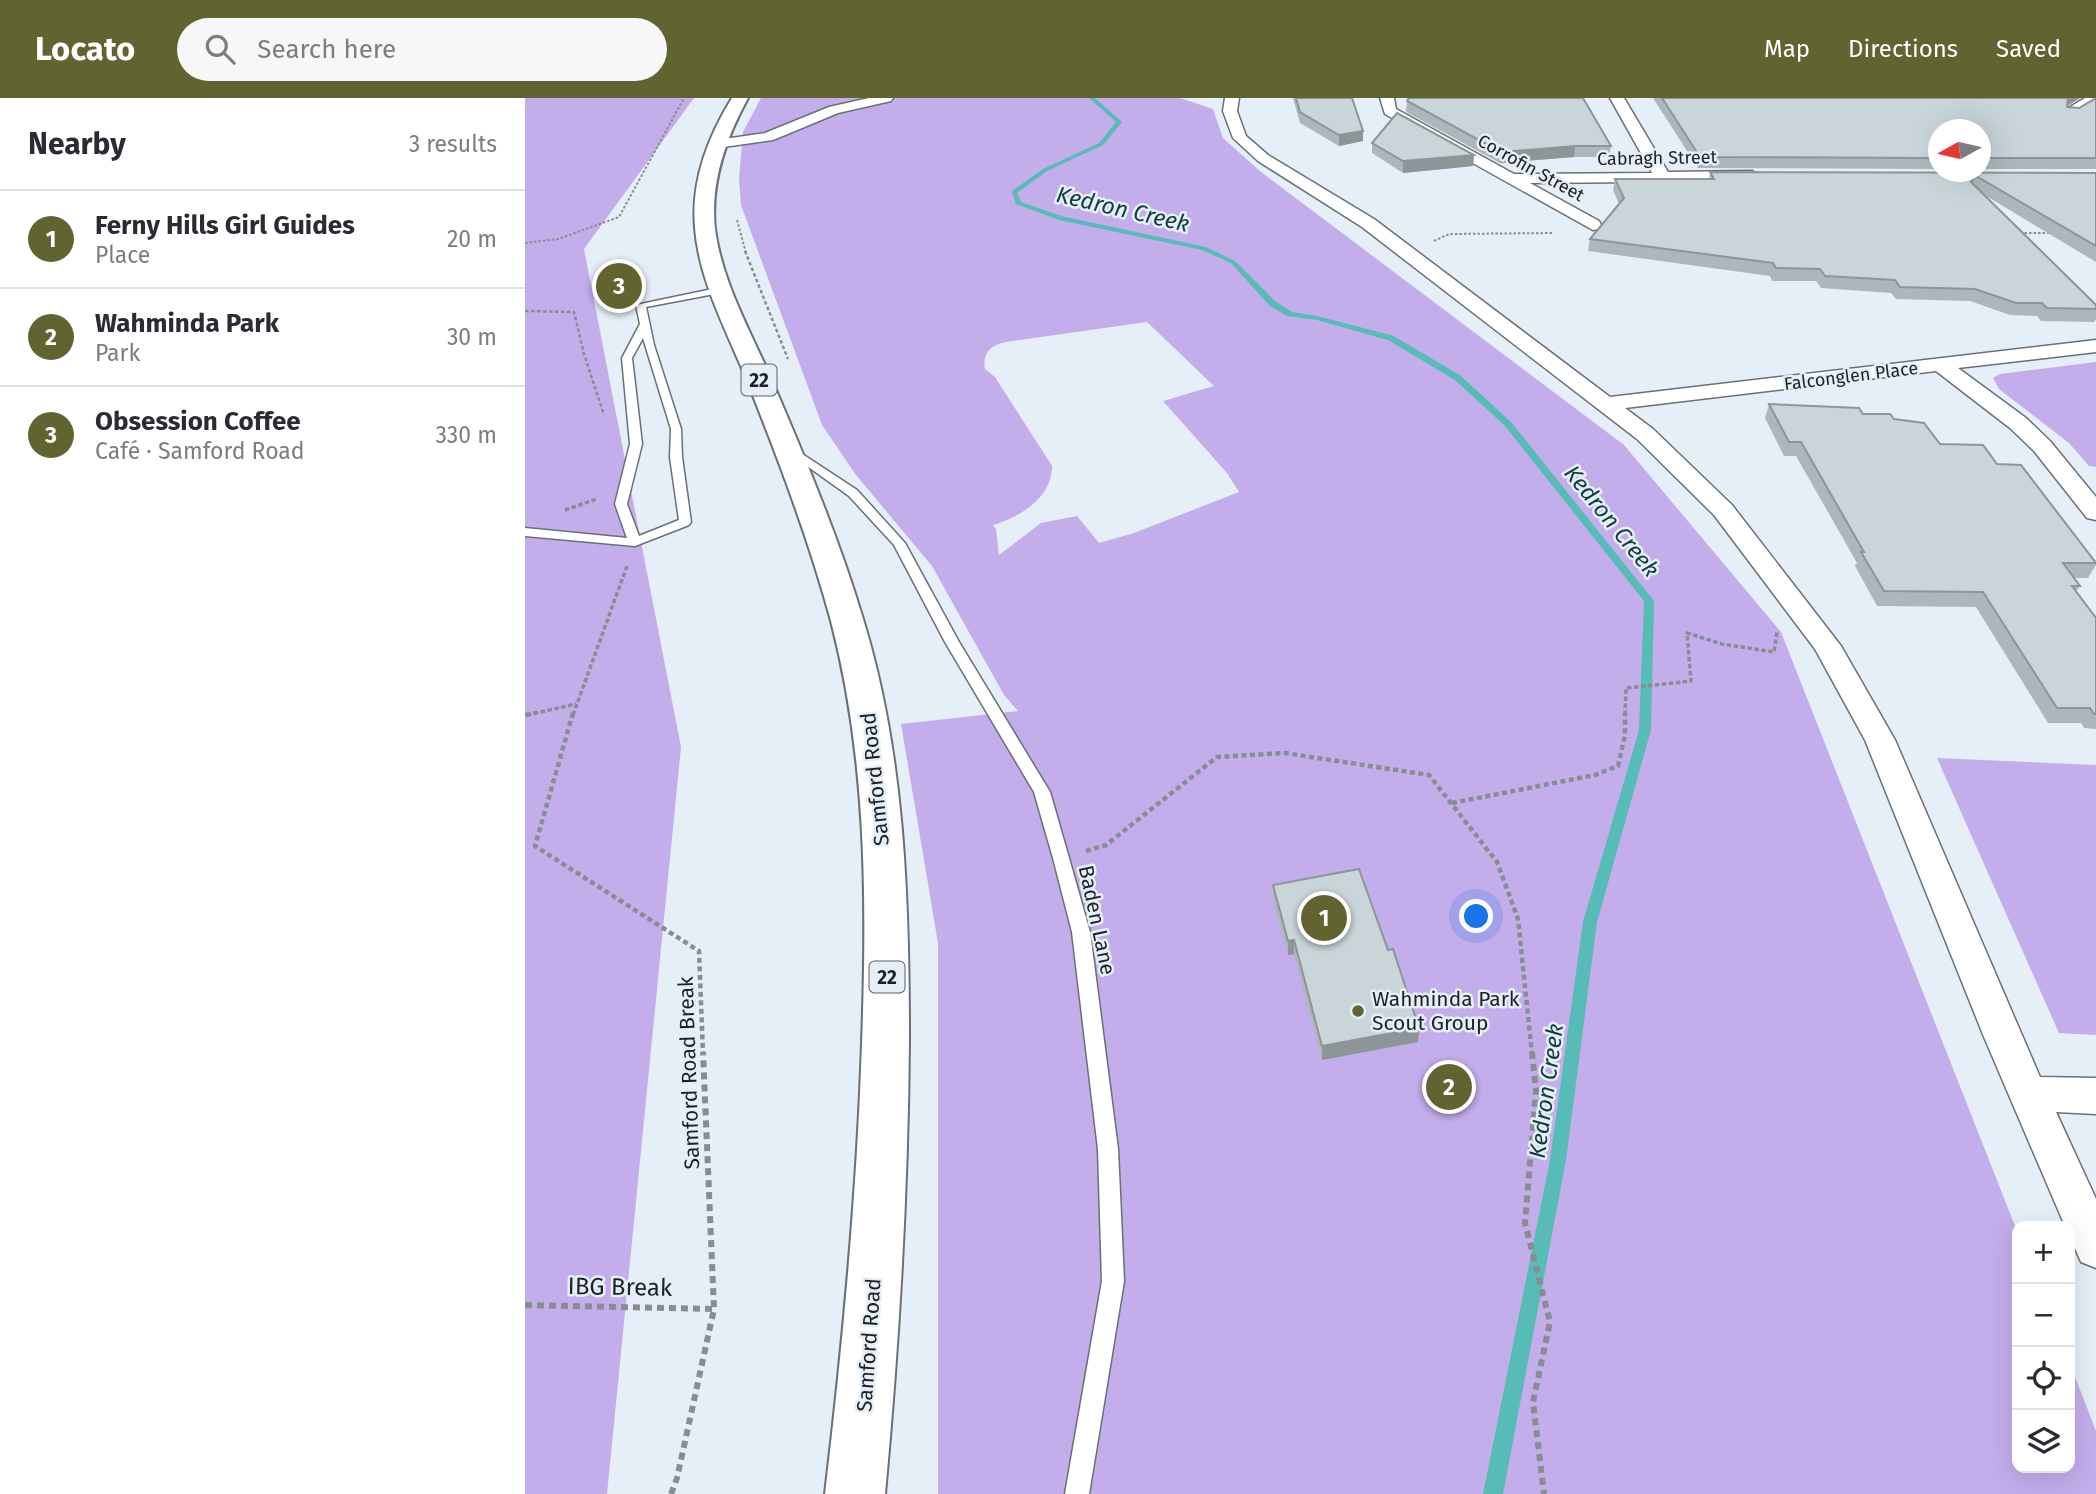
<!DOCTYPE html>
<html lang="en">
<head>
<meta charset="utf-8">
<style>
	:root { --surface:#fff; --page:#f7f7f7; --text:#2b2b33; --muted:#7c7c81; --line:#e1e1e2; --accent:#616330 }
	body { margin:0; font-family:"Fira Sans",sans-serif; background:var(--page); color:var(--text) }
	.controls { position:absolute; right:21px; bottom:21px; display:grid; overflow:hidden; border-radius:14px; box-shadow:0 7px 28px #0002 }
	.controls button { width:63px; height:63px; display:grid; place-items:center; padding:0; border:0; border-bottom:2px solid var(--line); background:var(--surface); color:var(--text); font:35px sans-serif }
	.compass { position:absolute; left:1403px; top:21px; width:63px; height:63px; border-radius:50%; background:var(--surface); box-shadow:0 7px 28px #0002; rotate:262deg }
	.you { position:absolute; left:952px; top:819px; width:24px; height:24px; margin:-18px; border:5px solid #fff; border-radius:50%; background:#1a73e8; box-shadow:0 0 0 10px #1a73e833 }
	.badge { display:grid; place-items:center; width:46px; height:46px; border-radius:50%; background:var(--accent); color:#fff; font-size:23px; font-weight:700 }
	.pin { position:absolute; translate:-50% -50%; border:4px solid #fff; box-shadow:0 2px 7px #0006 }
	.list { margin:0; padding:0; list-style:none }
	h2 { display:flex; justify-content:space-between; align-items:center; height:91px; margin:0; padding:0 28px; font-size:30px }
	h2 small { font-size:23px; font-weight:400; color:var(--muted) }
	.list li { display:grid; grid-template-columns:46px 1fr auto; gap:21px; align-items:center; box-sizing:border-box; height:98px; padding:0 28px; border-top:2px solid var(--line) }
	.list b { display:block; font-size:26px; white-space:nowrap }
	.list p { margin:0; font-size:23px; white-space:nowrap; color:var(--muted) }
	.list em { font-size:23px; font-style:normal; color:var(--muted) }
	.icon { flex:none; width:38px; height:38px; fill:none; stroke:currentColor; stroke-width:2; stroke-linecap:round; stroke-linejoin:round }
	.map { position:relative; flex:none; width:1571px; height:1396px; overflow:hidden }
	header { display:flex; align-items:center; gap:42px; box-sizing:border-box; height:98px; padding:0 35px; background:var(--accent); color:#fff }
	header strong { font-size:33px }
	nav { display:flex; gap:38px; margin-inline-start:auto; font-size:24px }
	.search { width:490px; height:63px; background:var(--page); display:flex; align-items:center; gap:18px; box-sizing:border-box; padding:0 24px; border-radius:38px; color:var(--muted); font-size:26px }
	main { display:flex }
	aside { flex:1; background:var(--surface) }
	.map>svg:first-child { display:block }
	.green { fill:#c3adeb; fill-rule:evenodd }
	.lines { fill:none; stroke-linecap:round; stroke-linejoin:round }
	.stream { fill:#57bbb7; fill-rule:evenodd }
	.lane-casing { stroke:#697077; stroke-width:3 }
	.street-casing { stroke:#697077; stroke-width:3 }
	.primary-casing { stroke:#697077; stroke-width:4 }
	.path-far4 { stroke:#878d92; stroke-width:2; stroke-dasharray:2.5 2; stroke-linecap:butt }
	.path-far3 { stroke:#878d92; stroke-width:2.5; stroke-dasharray:3.5 2.5; stroke-linecap:butt }
	.path-far2 { stroke:#878d92; stroke-width:3.5; stroke-dasharray:4.5 2.5; stroke-linecap:butt }
	.path-far1 { stroke:#878d92; stroke-width:4.5; stroke-dasharray:5 3.5; stroke-linecap:butt }
	.path { stroke:#878d92; stroke-width:6; stroke-dasharray:7 5; stroke-linecap:butt }
	.lane { fill:#fff; fill-rule:evenodd }
	.street { fill:#fff; fill-rule:evenodd }
	.primary { fill:#fff; fill-rule:evenodd }
	.wall { fill:#adb7bb }
	.shaded-wall { fill:#8d9598 }
	.building { fill:#c9d5d9; stroke:#8d9598; stroke-width:2 }
	.poi-dot { fill:#616330; stroke:#e6eff7; stroke-width:2.5 }
	.labels { text-anchor:middle; dominant-baseline:central; stroke-width:5; stroke-linejoin:round; paint-order:stroke }
	.far-street-label { font-size:18px; fill:#1f2225; stroke:#e6eff7 }
	.shield { fill:#e6eff7; stroke:#5b6064; stroke-width:2 }
	.shield-label { font-size:19px; font-weight:bold; fill:#1f2225 }
	.street-label { font-size:21px; fill:#1f2225; stroke:#e6eff7 }
	.poi-label { font-size:21px; fill:#1f2225; stroke:#e6eff7; text-anchor:start }
	.water-label { font-size:23px; font-style:italic; fill:#0f3e3d; stroke:#e6eff7 }
	.near-street-label { font-size:24px; fill:#1f2225; stroke:#e6eff7 }
</style>
</head>
<body>
<header>
<strong>Locato</strong>
<div class="search"><svg class="icon" aria-label="search" viewBox="0 0 24 24"><circle cx="10" cy="10" r="6"/><path d="M15 15l6 6"/></svg>Search here</div>
<nav><a>Map</a><a>Directions</a><a>Saved</a></nav>
</header>
<main>
<aside>
<h2>Nearby<small>3 results</small></h2>
<ul class="list">
<li><span class="badge">1</span><div><b>Ferny Hills Girl Guides</b><p>Place</p></div><em>20 m</em></li>
<li><span class="badge">2</span><div><b>Wahminda Park</b><p>Park</p></div><em>30 m</em></li>
<li><span class="badge">3</span><div><b>Obsession Coffee</b><p>Café · Samford Road</p></div><em>330 m</em></li>
</ul>
</aside>
<div class="map">
<svg width="1571" height="1396" viewBox="0 0 1571 1396">
	<rect width="100%" height="100%" fill="#e6eff7"/>
	<g class="green">
		<path d="M0 0H169L59 151 156 649 82 1396H0Z"/>
		<path d="M236 0H655L688 11 698 40 736 74 1099 347 1256 534 1492 1133V1370H1545V1266L1571 1333V1396H413V845L376 626 493 613 479 597 407 468 331 377 297 327 216 107 214 81 218 34ZM622 224 689 288 638 303 702 375 714 394 609 435 574 445 552 418 516 425 474 457 471 431 468 427C495 419 527 400 527 368L470 279 460 271C457 254 467 247 481 244Z"/>
		<path d="M1571 264V369L1564 368 1544 345 1474 291 1468 280 1475 276Z"/>
		<path d="M1412 660 1571 667V937L1534 935Z"/>
	</g>
	<g class="lines">
		<path class="stream" d="M564 0H570L597 24 578 47 522 73 492 95 496 104 536 118 681 149 710 163 751 204 767 214 792 218 869 238 936 278 986 324 1129 503 1126 632 1072 824 1041 1062 978 1396H958L1025 1062 1058 824 1114 632 1119 503 980 328 930 282 863 242 792 222 762 218 745 208 706 165 677 152 534 122 491 106 487 93 518 71 574 45 591 24Z"/>
		<g class="lane-casing">
			<g id="lane">
				<path d="M197 189 200 190V194L121 209 129 247 156 331 157 359 166 424 164 427 110 448 0 438V430L102 440 90 406 105 346 97 260 115 226 111 207ZM118 240 146 331 145 359 154 422 114 438 102 406 117 346 107 260Z"/>
				<path d="M265 348 332 392 380 445 434 544 525 694 544 760 565 834 593 1051 599 1183 564 1396H540L577 1183 573 1051 547 834 528 760 509 694 420 544 369 447 324 398 261 353 259 351Z"/>
			</g>
		</g>
		<g class="street-casing">
			<g id="street">
				<path d="M344 0H368L366 3 313 15 248 42 192 50 185 46 192 42 240 35 304 9Z"/>
				<path d="M700 0H714L712 13 721 38 743 57 849 121 1085 299 1571 242V254L1433 270 1501 320 1525 343 1571 399V422L1562 420 1509 353 1485 330 1411 273 1100 310 1128 331 1207 407 1316 548 1370 642 1515 979 1571 980V1016L1531 1014 1571 1101V1170L1556 1164 1545 1139V1128H1540L1459 939 1340 642 1290 551 1189 417 1112 341 837 129 733 63 708 40 698 13Z"/>
				<path d="M855 0H869L871 11 989 76 1127 75 1085 0H1099L1143 74 1227 73 1235 78 1227 83 1005 85 1074 123 1076 127 1074 131 1068 132 860 16Z"/>
				<path d="M1560 0H1571V5L1550 18H1540V12Z"/>
			</g>
		</g>
		<g class="primary-casing">
			<path id="primary" d="M207 0H223C201 40 185 84 190 131 197 185 227 236 248 285 281 362 314 441 338 521 380 657 384 801 384 942 383 1094 374 1245 360 1396H300C318 1246 332 1096 337 945 342 803 342 661 306 523 284 442 254 363 223 285 203 235 174 184 170 129 166 83 183 39 207 0Z"/>
		</g>
		<g class="path-far4">
			<path d="M212 122 221 155"/>
			<path d="M1495 135H1528"/>
			<path d="M909 143 924 136 1029 135"/>
			<path d="M0 145 33 141 94 119 159 0"/>
		</g>
		<g class="path-far3">
			<path d="M220 153 263 261"/>
			<path d="M0 213 49 214 59 256 79 317"/>
		</g>
		<g class="path-far2">
			<path d="M40 412 72 401"/>
			<path d="M2 617 51 606"/>
			<path d="M48 617 102 468"/>
			<path d="M1100 617 1101 590 1166 583 1162 535 1197 546 1249 554 1252 534"/>
		</g>
		<g class="path-far1">
			<path d="M48 615 10 748 174 853 178 956"/>
			<path d="M0 617 10 615"/>
			<path d="M927 705 1070 677 1093 668 1100 637V615"/>
			<path d="M561 753 581 747 692 659 760 655 904 677 972 764 993 821 1007 956"/>
		</g>
		<g class="path">
			<path d="M1007 954 1011 993 1000 1125 1025 1224 1008 1304 1019 1396"/>
			<path d="M0 1207 189 1211"/>
			<path d="M146 1396 152 1380 189 1211 178 954"/>
		</g>
		<use href="#lane" class="lane"/>
		<use href="#street" class="street"/>
		<use href="#primary" class="primary"/>
	</g>
	<g class="wall">
		<path d="M768 0H827L838 33V43L814 48 775 25Z"/>
		<path d="M1128 0H1555L1543 7 1542 9 1554 10 1571 0V71H1455V32H1413V71L1173 70Z"/>
		<path d="M882 3 1086 48 1084 59H1049L975 65 881 14Z"/>
		<path d="M847 45 949 57 948 68 878 75 847 55Z"/>
		<path d="M1185 74 1571 75V164L1458 96 1571 207V221L1569 224 1516 223 1512 218 1485 217 1445 203 1371 201 1366 195 1296 190 1291 183H1247L1245 178 1063 153 1065 141 1094 106 1088 92 1090 81H1184Z"/>
		<path d="M1244 306 1338 316 1369 321 1415 346 1472 366 1571 465V467L1563 480H1549L1555 488 1551 494 1571 520V631L1559 630 1556 625H1523L1451 509 1352 508 1330 468 1332 465 1271 358H1259L1240 320Z"/>
		<path d="M748 787 893 944 797 962 769 856 763 857 748 801Z"/>
	</g>
	<g class="shaded-wall">
		<path d="M1543 0H1555L1539 10Z"/>
		<path d="M838 33V43L814 48V37Z"/>
		<path d="M1050 48 1049 59 975 65 976 54Z"/>
		<path d="M949 57 948 68 878 75V63Z"/>
		<path d="M769 842V856L763 857V843Z"/>
		<path d="M894 930 893 944 797 962V948Z"/>
	</g>
	<g class="building">
		<path d="M771 0H827L838 33 814 37 775 14Z"/>
		<path d="M884 0H1058L1086 48H1050L976 54 882 3Z"/>
		<path d="M1137 0H1543L1542 9 1554 10 1571 0V60H1455V32H1413V60L1175 59Z"/>
		<path d="M872 15 949 57 878 63 847 45Z"/>
		<path d="M1185 74 1571 75V148L1451 78 1446 84 1571 207V211L1522 210 1517 205H1491L1450 191 1375 189 1370 182 1300 178 1295 171 1251 170 1248 165 1065 141 1099 100 1090 81H1189Z"/>
		<path d="M1244 306 1334 310 1338 316H1365L1369 321 1399 325 1415 346 1458 347 1472 366 1496 367 1571 465H1538L1555 488H1547L1571 520V616H1569L1565 610H1532L1458 494 1359 493 1336 454H1339L1276 344H1264Z"/>
		<path d="M834 771 863 852 868 851 894 930 797 948 769 842 763 843 748 787Z"/>
	</g>
	<circle class="poi-dot" cx="833" cy="913" r="7"/>
	<g class="labels">
		<g class="far-street-label">
			<text transform="translate(1132 60) rotate(-1)">Cabragh Street</text>
			<text transform="translate(1006 70) rotate(29)">Corrofin Street</text>
			<text transform="translate(1326 278) rotate(-7)">Falconglen Place</text>
		</g>
		<g class="shield">
			<rect x="216.5" y="266.5" width="35" height="31" rx="5"/>
			<rect x="344.5" y="863.5" width="35" height="31" rx="5"/>
		</g>
		<g class="shield-label">
			<text x="234" y="282">22</text>
			<text x="362" y="879">22</text>
		</g>
		<g class="street-label">
			<text transform="translate(350 681) rotate(-96)">Samford Road</text>
			<text transform="translate(572 822) rotate(78)">Baden Lane</text>
			<text transform="translate(164 975) rotate(-92)">Samford Road Break</text>
			<text transform="translate(344 1247) rotate(-86)">Samford Road</text>
		</g>
		<g class="poi-label">
			<text x="847" y="901">Wahminda Park<tspan x="847" dy="24">Scout Group</tspan></text>
		</g>
		<g class="water-label">
			<text transform="translate(598 111) rotate(13)">Kedron Creek</text>
			<text transform="translate(1087 423) rotate(51)">Kedron Creek</text>
			<text transform="translate(1021 993) rotate(-82)">Kedron Creek</text>
		</g>
		<g class="near-street-label">
			<text transform="translate(95 1189) rotate(1)">IBG Break</text>
		</g>
	</g>
</svg>
<div class="controls">
<button>+</button>
<button>−</button>
<button><svg class="icon" aria-label="locate" viewBox="0 0 24 24"><circle cx="12" cy="12" r="6"/><path d="M12 2v4M12 18v4M2 12h4M18 12h4"/></svg></button>
<button><svg class="icon" aria-label="layers" viewBox="0 0 24 24"><path d="M12 4l9 5-9 5-9-5zM3 14l9 5 9-5"/></svg></button>
</div>
<svg class="compass" viewBox="-18 -18 36 36"><path d="M0-13l5 13h-10z" fill="#e53935"/><path d="M0 13l5-13h-10z" fill="#7c7c81"/></svg>
<div class="you"></div>
<div class="pin badge" style="left:799px;top:820px">1</div>
<div class="pin badge" style="left:924px;top:989px">2</div>
<div class="pin badge" style="left:94px;top:188px">3</div>
</div>
</main>
</body>
</html>
